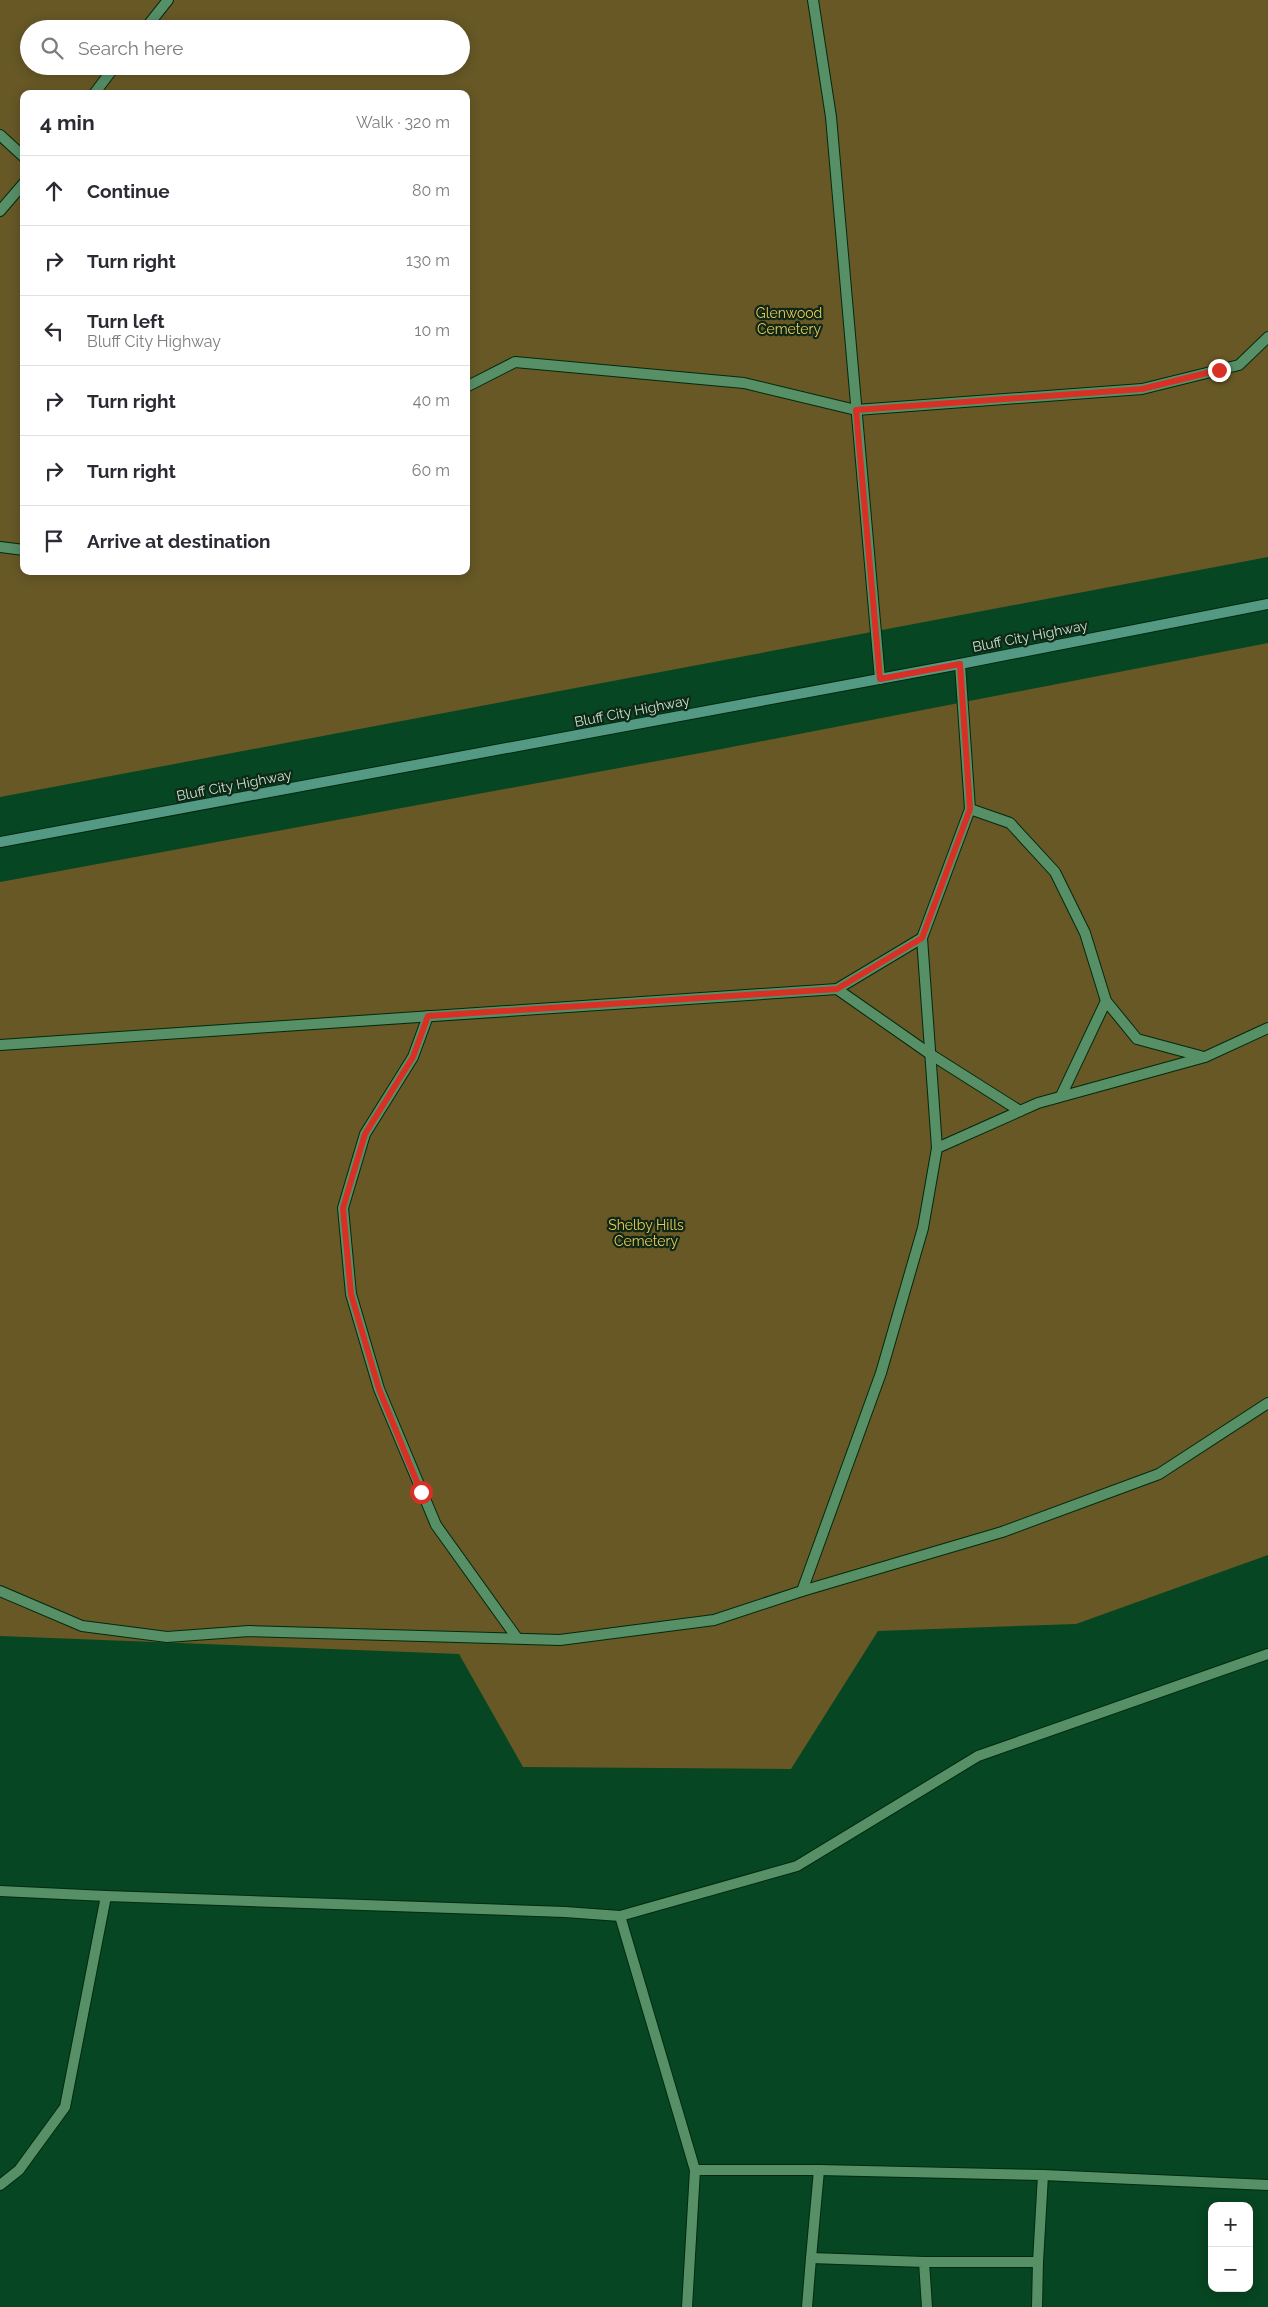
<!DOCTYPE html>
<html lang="en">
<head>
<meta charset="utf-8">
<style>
	:root { --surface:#fff; --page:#f2f2f3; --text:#2b2b33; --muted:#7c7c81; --line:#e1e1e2 }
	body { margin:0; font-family:Raleway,sans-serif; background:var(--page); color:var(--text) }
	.controls { position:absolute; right:15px; bottom:15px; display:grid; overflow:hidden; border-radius:10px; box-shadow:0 2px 12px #0003 }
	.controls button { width:45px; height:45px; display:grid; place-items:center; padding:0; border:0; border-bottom:1px solid var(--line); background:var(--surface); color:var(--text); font:25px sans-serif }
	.stop { position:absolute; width:15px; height:15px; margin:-11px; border:4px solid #d93025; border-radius:50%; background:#fff }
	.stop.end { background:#d93025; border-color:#fff; box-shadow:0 1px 5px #0008 }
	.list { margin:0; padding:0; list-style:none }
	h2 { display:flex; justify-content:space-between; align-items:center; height:65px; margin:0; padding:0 20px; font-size:21px }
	h2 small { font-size:16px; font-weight:400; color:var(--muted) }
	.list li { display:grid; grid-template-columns:32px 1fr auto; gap:15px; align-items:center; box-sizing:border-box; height:70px; padding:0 20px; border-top:1px solid var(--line) }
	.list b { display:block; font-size:19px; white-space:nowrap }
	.list p { margin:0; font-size:16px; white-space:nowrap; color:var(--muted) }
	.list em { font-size:16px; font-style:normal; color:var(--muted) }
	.icon { flex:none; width:28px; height:28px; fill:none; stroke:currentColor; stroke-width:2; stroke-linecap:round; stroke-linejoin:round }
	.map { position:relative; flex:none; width:1268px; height:2307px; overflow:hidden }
	.search { position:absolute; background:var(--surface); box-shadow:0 2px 12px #0003; left:20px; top:20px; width:450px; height:55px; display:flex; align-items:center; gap:12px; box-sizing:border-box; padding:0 18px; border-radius:28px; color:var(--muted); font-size:19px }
	.panel { position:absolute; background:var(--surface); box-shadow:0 2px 12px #0003; left:20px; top:90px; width:450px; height:485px; border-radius:10px }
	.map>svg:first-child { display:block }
	.green { fill:#675826; fill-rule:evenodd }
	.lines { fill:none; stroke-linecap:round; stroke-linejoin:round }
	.service-casing { stroke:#002a0f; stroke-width:12 }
	.secondary-casing { stroke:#002a0f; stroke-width:12 }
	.service { stroke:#578f67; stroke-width:10 }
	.secondary { stroke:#549983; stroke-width:10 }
	.route { stroke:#d93025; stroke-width:6 }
	.labels { text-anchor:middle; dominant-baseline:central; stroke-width:4.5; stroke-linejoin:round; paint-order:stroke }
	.park-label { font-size:14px; fill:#edc954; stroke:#0f2717 }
	.street-label { font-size:14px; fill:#c4e0ca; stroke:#0f2717 }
</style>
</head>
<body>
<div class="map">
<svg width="1268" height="2307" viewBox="0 0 1268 2307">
	<rect width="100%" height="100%" fill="#074622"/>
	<g class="green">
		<path d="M0 0H1268V557L0 797ZM29 29H461V66H29ZM24 94H466V571H24Z"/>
		<path d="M1268 643V1555L1076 1624 878 1631 791 1769 523 1767 459 1654 0 1636V882L706 752Z"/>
	</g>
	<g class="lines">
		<g class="service-casing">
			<g id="service">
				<path d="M813 0 831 117 880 679"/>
				<path d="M145 29 168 0"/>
				<path d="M94 94 115 66"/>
				<path d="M0 135 24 157"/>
				<path d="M0 211 24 183"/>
				<path d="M466 387 515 362 744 383 856 410 1142 389 1239 365 1268 337"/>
				<path d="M0 547 24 550"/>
				<path d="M970 809 1010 823 1055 872 1085 933 1106 1001 1137 1039 1204 1057"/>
				<path d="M922 938 937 1148"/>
				<path d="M837 989 930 1054 1020 1111"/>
				<path d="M428 1016 413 1057 365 1134 343 1208 351 1294 379 1389 436 1525 517 1638"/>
				<path d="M0 1045 837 989 922 938 970 809 960 664"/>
				<path d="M1061 1096 1106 1001"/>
				<path d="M0 1591 82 1626 167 1637 249 1631 560 1640 714 1620 802 1591 1002 1532 1159 1474 1268 1403"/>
				<path d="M802 1591 881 1373 923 1228 937 1148 1038 1103 1205 1057 1268 1028"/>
				<path d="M0 1891 106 1896"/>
				<path d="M620 1916 695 2170H819L811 2258 924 2262 927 2307"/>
				<path d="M819 2170 1043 2175 1038 2262H924"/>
				<path d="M1043 2175 1268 2185"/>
				<path d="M0 2185 19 2170 65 2107 106 1896 565 1912 620 1916 797 1866 978 1756 1268 1654"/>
				<path d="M687 2307 695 2170"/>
				<path d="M807 2307 811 2258"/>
				<path d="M1037 2307 1038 2262"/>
			</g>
		</g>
		<g class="secondary-casing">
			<path id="secondary" d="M0 842 960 664 1268 604"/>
		</g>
		<use href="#service" class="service"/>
		<use href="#secondary" class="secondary"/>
	</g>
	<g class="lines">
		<path class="route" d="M421 1492 379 1389 351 1294 343 1208 365 1134 413 1057 428 1016 837 989 922 938 970 809 960 664 880 679 856 410 1142 389 1219 370"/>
	</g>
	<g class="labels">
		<g class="park-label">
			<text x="789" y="313">Glenwood<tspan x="789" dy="16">Cemetery</tspan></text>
			<text x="646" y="1225">Shelby Hills<tspan x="646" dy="16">Cemetery</tspan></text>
		</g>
		<g class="street-label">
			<text transform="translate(1030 636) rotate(-11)">Bluff City Highway</text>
			<text transform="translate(632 711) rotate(-11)">Bluff City Highway</text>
			<text transform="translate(234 785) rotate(-11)">Bluff City Highway</text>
		</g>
	</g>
</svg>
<div class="controls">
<button>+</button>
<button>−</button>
</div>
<div class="stop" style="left:421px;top:1492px"></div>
<div class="stop end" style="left:1219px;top:370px"></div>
<div class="search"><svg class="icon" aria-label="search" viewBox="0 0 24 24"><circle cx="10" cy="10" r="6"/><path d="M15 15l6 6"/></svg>Search here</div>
<section class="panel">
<h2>4 min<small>Walk · 320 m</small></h2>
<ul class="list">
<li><svg class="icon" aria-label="ahead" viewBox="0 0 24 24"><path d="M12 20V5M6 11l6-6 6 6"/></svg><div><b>Continue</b></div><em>80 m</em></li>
<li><svg class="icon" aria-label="right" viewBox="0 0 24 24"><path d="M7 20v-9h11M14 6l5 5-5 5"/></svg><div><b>Turn right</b></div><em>130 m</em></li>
<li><svg class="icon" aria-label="left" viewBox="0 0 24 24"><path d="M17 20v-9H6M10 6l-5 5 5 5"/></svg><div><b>Turn left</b><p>Bluff City Highway</p></div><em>10 m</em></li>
<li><svg class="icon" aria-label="right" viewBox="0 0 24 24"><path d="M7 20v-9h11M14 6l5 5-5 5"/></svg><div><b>Turn right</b></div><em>40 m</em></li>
<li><svg class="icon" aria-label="right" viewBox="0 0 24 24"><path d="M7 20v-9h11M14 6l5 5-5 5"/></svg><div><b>Turn right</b></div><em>60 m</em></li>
<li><svg class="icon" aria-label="arrive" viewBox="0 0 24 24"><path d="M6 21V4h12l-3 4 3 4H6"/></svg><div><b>Arrive at destination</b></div></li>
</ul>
</section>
</div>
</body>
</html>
